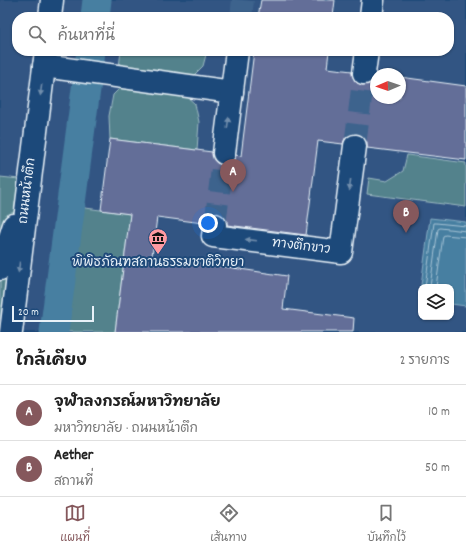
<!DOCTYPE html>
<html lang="th">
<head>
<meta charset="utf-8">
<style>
	:root { --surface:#fff; --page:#f2f2f2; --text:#222; --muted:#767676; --line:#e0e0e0; --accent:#85585c }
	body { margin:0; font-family:Dekko,"Playpen Sans Thai",sans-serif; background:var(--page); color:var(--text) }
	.controls { position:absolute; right:12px; bottom:12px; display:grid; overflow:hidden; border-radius:8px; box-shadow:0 1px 3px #0004 }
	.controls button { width:36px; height:36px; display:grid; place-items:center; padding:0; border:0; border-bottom:1px solid var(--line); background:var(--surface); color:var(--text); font:20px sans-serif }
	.compass { position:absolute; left:370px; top:68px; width:36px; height:36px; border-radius:50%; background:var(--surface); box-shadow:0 1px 3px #0004; rotate:268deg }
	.scale { position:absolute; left:12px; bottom:10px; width:82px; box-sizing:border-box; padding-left:4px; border:2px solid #e8f1f8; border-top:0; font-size:11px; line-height:14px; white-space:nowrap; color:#e8f1f8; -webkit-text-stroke:3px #1f4a7a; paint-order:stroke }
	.you { position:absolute; left:208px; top:223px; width:14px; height:14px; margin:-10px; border:3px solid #fff; border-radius:50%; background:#1a73e8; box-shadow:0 0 0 6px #1a73e833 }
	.badge { display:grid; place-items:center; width:26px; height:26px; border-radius:50%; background:var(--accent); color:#fff; font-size:13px; font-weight:700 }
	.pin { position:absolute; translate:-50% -33px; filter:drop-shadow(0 1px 2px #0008) }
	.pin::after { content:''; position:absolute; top:21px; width:14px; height:12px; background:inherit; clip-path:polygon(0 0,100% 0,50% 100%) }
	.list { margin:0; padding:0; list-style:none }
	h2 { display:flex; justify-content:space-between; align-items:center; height:52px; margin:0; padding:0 16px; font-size:17px }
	h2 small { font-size:13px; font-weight:400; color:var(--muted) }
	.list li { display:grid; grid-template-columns:26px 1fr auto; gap:12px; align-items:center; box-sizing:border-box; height:56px; padding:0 16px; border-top:1px solid var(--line) }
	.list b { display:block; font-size:15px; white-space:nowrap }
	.list p { margin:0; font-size:13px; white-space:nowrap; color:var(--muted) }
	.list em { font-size:13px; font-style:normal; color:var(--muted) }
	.icon { flex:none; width:22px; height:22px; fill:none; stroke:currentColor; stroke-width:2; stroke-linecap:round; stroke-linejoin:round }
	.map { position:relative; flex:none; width:466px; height:332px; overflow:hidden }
	.search { position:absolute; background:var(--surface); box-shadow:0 1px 3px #0004; left:12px; right:12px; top:12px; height:44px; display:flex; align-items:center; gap:10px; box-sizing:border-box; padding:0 14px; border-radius:16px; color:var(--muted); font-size:15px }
	.sheet { height:164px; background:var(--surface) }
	nav { display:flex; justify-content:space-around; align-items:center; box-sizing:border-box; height:56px; border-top:1px solid var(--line); background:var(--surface); font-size:11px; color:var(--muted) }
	nav a { display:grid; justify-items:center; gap:2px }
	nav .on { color:var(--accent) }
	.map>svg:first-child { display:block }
	.built { fill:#335583; fill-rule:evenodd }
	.green { fill:#52828c; stroke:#9dbac2 }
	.water { fill:#467fa1; stroke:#87adc4 }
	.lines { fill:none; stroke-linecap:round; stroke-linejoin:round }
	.shore { stroke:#a7c3d5; stroke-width:1 }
	.canal { stroke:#467fa1; stroke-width:29 }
	.building { fill:#636e98; stroke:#e8f1f8 }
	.minor-tunnel { stroke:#3d638d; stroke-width:22; stroke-dasharray:22 11; stroke-linecap:butt }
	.minor-casing { stroke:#e8f1f8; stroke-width:25 }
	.minor { stroke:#1f4a7a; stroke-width:22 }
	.oneway { fill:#6f8dac }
	.labels { text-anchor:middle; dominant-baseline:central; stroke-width:4; stroke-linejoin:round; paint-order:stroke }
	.street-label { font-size:13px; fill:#e8f1f8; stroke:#1f4a7a }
	.poi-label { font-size:13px; fill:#e8f1f8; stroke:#1f4a7a }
</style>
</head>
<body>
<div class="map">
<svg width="466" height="332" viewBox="0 0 466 332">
	<rect width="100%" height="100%" fill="#1f4a7a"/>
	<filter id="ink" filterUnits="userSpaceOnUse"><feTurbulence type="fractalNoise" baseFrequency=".025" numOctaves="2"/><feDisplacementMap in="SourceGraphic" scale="8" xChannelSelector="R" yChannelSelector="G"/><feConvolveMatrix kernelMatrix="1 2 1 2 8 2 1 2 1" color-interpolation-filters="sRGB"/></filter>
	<g filter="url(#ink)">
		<path class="built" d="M0 0H466V332H0ZM17 17H449V51H17ZM376 74H400V98H376ZM421 287H451V317H421Z"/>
		<g class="green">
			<path d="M121 51H207L203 66 193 76 119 67Z"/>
			<path d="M120 88H133L184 94 195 104 199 122 197 150 110 139 109 116 113 95Z"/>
			<path d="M407 155 466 163V207L367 194 369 178 387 181 403 171Z"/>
			<path d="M0 177 19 179 2 317 0 319Z"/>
			<path d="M78 207 130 214 115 332H60Z"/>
		</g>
		<path class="water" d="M430 218 466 222V306L451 304V287H421V300H419Z"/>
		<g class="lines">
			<g class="shore">
				<path d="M425 287 434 223H436L466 226"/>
				<path d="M430 287 438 229 440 228 466 231"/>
				<path d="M436 287 443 236 445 235 466 237"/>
			</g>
			<g class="canal">
				<path d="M95 17 97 0"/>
				<path d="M54 332 91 51"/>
			</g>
		</g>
		<g class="building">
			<path d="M261 0H335L333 17H258Z"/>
			<path d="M254 51H329L327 68 352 71 353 78 357 83 362 85 369 84 374 81 376 76V98H400V77L466 86V160L367 148V142L363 136 357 134H351L345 138 343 144 318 141 306 235 227 225V220L223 216 217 213H210L206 217 203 223 157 217 152 256 287 276 283 309 354 318 353 332H115L130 214 101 210 110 139 212 152 213 158 217 163 223 165 229 164 234 161 236 155 241 156Z"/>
		</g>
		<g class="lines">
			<g class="minor-tunnel">
				<path d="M241 17 243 0"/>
				<path d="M355 146 364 73"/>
				<path d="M215 225 224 153"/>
			</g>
			<g class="minor-casing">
				<g id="minor">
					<path d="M50 17 52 0"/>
					<path d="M371 17 373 0"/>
					<path d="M44 66 232 92"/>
					<path d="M364 73 367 51"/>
					<path d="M224 153 237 51"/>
					<path d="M215 225 213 236 341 252 355 146"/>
					<path d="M0 269 14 225"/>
					<path d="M11 332 46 51"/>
				</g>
			</g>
			<use href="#minor" class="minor"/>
		</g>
		<defs><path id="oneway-solid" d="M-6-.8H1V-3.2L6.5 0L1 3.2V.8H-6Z"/></defs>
		<g class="oneway">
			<use href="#oneway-solid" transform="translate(41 90) rotate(97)"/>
			<use href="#oneway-solid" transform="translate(228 123) rotate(-82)"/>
			<use href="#oneway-solid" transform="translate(350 185) rotate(96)"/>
			<use href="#oneway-solid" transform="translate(251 240) rotate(-173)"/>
			<use href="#oneway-solid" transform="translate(19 267) rotate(97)"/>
		</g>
	</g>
	<defs>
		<g id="museum-pin" transform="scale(1)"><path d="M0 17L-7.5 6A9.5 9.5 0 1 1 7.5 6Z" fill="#ff9aa2" stroke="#1f4a7a"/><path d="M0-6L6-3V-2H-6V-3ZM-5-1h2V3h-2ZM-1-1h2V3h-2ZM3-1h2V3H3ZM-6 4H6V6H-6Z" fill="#111"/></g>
	</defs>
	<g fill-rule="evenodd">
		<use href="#museum-pin" x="158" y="238"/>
	</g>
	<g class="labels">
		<g class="street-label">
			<text transform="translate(28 191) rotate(-83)">ถนนหน้าตึก</text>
			<text transform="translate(301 247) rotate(7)">ทางตึกขาว</text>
		</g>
		<g class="poi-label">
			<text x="158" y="263">พิพิธภัณฑสถานธรรมชาติวิทยา</text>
		</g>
	</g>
</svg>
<div class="controls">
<button><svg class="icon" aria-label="layers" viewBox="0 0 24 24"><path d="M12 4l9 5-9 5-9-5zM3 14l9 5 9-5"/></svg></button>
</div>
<svg class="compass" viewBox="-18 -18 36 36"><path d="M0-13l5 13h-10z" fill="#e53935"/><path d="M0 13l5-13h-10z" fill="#767676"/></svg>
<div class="scale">20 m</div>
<div class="you"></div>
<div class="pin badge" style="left:233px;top:192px">A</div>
<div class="pin badge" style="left:406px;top:233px">B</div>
<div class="search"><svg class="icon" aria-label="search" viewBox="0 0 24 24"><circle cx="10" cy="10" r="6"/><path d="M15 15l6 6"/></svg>ค้นหาที่นี่</div>
</div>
<section class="sheet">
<h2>ใกล้เคียง<small>2 รายการ</small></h2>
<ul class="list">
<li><span class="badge">A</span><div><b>จุฬาลงกรณ์มหาวิทยาลัย</b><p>มหาวิทยาลัย · ถนนหน้าตึก</p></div><em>10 m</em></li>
<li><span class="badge">B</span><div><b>Aether</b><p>สถานที่</p></div><em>50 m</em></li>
</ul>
</section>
<nav>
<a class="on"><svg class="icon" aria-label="map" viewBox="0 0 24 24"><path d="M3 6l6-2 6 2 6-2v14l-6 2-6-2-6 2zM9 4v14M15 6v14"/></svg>แผนที่</a>
<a><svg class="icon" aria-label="directions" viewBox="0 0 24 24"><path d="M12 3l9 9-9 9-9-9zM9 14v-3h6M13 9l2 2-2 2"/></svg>เส้นทาง</a>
<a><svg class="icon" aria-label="saved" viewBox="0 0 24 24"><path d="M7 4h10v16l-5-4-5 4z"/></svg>บันทึกไว้</a>
</nav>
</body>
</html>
